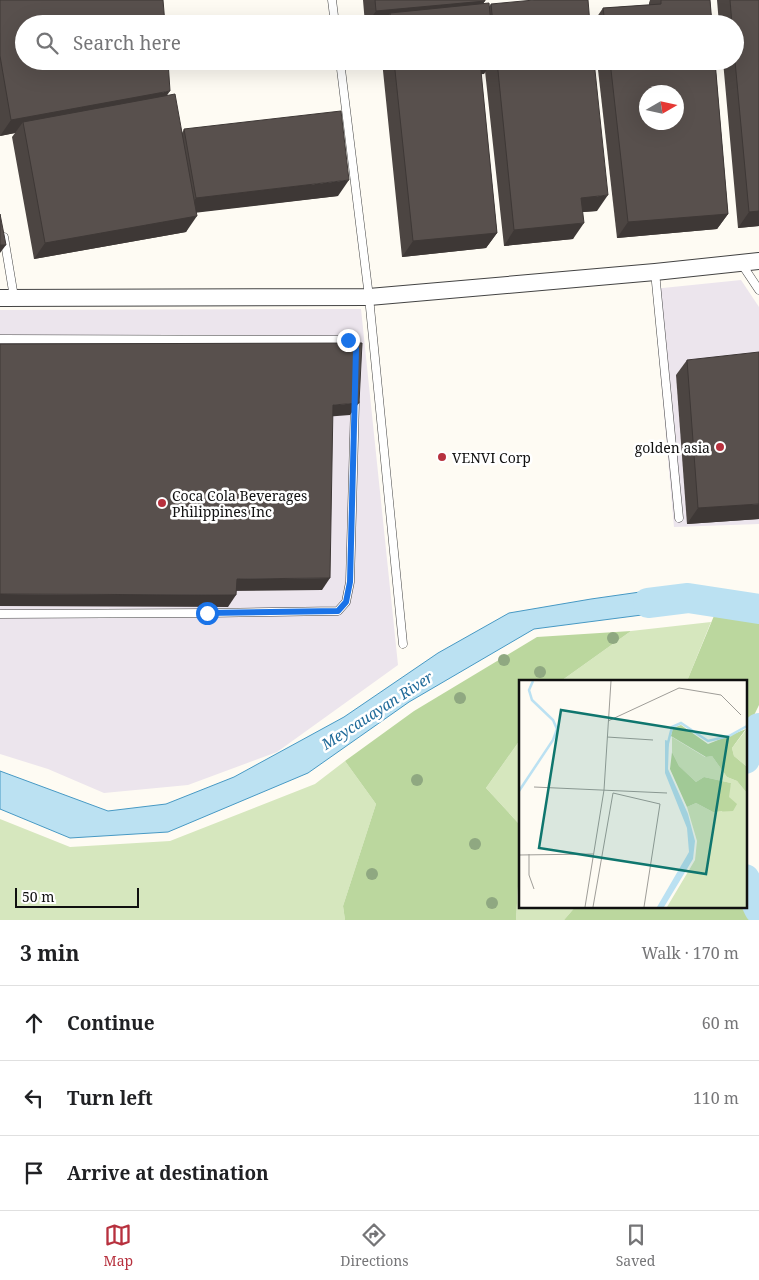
<!DOCTYPE html>
<html lang="en">
<head>
<meta charset="utf-8">
<style>
	:root { --surface:#fff; --page:#f6f6f6; --text:#202124; --muted:#757577; --line:#e0e0e0; --accent:#b7313e }
	body { margin:0; font-family:"Noto Serif",serif; background:var(--page); color:var(--text) }
	.compass { position:absolute; left:639px; top:85px; width:45px; height:45px; border-radius:50%; background:var(--surface); box-shadow:0 5px 20px #0002; rotate:81deg }
	.scale { position:absolute; left:15px; bottom:12px; width:124px; box-sizing:border-box; padding-left:5px; border:2px solid #101010; border-top:0; font-size:14px; line-height:18px; white-space:nowrap; color:#101010; -webkit-text-stroke:4px #fff; paint-order:stroke }
	.stop { position:absolute; width:15px; height:15px; margin:-11px; border:4px solid #1a73e8; border-radius:50%; background:#fff }
	.stop.end { background:#1a73e8; border-color:#fff; box-shadow:0 1px 5px #0008 }
	.list { margin:0; padding:0; list-style:none }
	h2 { display:flex; justify-content:space-between; align-items:center; height:65px; margin:0; padding:0 20px; font-size:21px }
	h2 small { font-size:16px; font-weight:400; color:var(--muted) }
	.list li { display:grid; grid-template-columns:32px 1fr auto; gap:15px; align-items:center; box-sizing:border-box; height:75px; padding:0 20px; border-top:1px solid var(--line) }
	.list b { display:block; font-size:19px; white-space:nowrap }
	.list em { font-size:16px; font-style:normal; color:var(--muted) }
	.icon { flex:none; width:28px; height:28px; fill:none; stroke:currentColor; stroke-width:2; stroke-linecap:round; stroke-linejoin:round }
	.map { position:relative; flex:none; width:759px; height:920px; overflow:hidden }
	.search { position:absolute; background:var(--surface); box-shadow:0 5px 20px #0002; left:15px; right:15px; top:15px; height:55px; display:flex; align-items:center; gap:12px; box-sizing:border-box; padding:0 18px; border-radius:28px; color:var(--muted); font-size:19px }
	.sheet { height:290px; background:var(--surface) }
	nav { display:flex; justify-content:space-around; align-items:center; box-sizing:border-box; height:70px; border-top:1px solid var(--line); background:var(--surface); font-size:14px; color:var(--muted) }
	nav a { display:grid; justify-items:center; gap:2px }
	nav .on { color:var(--accent) }
	.map>svg:first-child { display:block }
	.industrial { fill:#ece5ed }
	.green { fill:#d6e7be }
	.forest { fill:#bbd79e }
	.water { fill:#bbe1f2; stroke:#4799c4 }
	.lines { fill:none; stroke-linecap:round; stroke-linejoin:round }
	.river { stroke:#bbe1f2; stroke-width:30 }
	.service-casing { stroke:#434343; stroke-width:9 }
	.minor-casing { stroke:#434343; stroke-width:18 }
	.service { stroke:#fff; stroke-width:8 }
	.minor { stroke:#fff; stroke-width:16 }
	.tree { fill:#8fa881 }
	.wall { fill:#4c4542 }
	.shaded-wall { fill:#3e3836 }
	.building { fill:#58504d; stroke:#3e3836; fill-rule:evenodd }
	.route { stroke:#1a73e8; stroke-width:6 }
	.poi-dot { fill:#b7313e; stroke:#fff; stroke-width:2 }
	.labels { text-anchor:middle; dominant-baseline:central; stroke-width:5; stroke-linejoin:round; paint-order:stroke }
	.poi-label { font-size:14px; fill:#101010; stroke:#fff; text-anchor:start }
	.water-label { font-size:15px; font-style:italic; fill:#216b9a; stroke:#fff }
	.inset-river { fill:none; stroke:#bbe1f2; stroke-width:2.5 }
	.inset-road { fill:none; stroke:#9f9d98; stroke-width:1 }
	.view { fill:#0f766e; fill-opacity:0.15; stroke:#0f766e; stroke-width:2.5 }
	.inset-edge { fill:none; stroke:#101010; stroke-width:2.5 }
</style>
</head>
<body>
<div class="map">
<svg width="759" height="920" viewBox="0 0 759 920">
	<rect width="100%" height="100%" fill="#fefbf3"/>
	<g class="industrial">
		<path d="M741 280 759 307V524L674 527 653 289Z"/>
		<path d="M361 309 398 665 277 752 188 785 104 793 48 769 0 754V310Z"/>
	</g>
	<g class="green">
		<path d="M711 622 687 681H561L631 631Z"/>
		<path d="M520 740V825L486 788Z"/>
		<path d="M345 761 376 804 343 906 345 920H0V819L70 847 170 841 315 784Z"/>
		<path d="M520 852V906H576L564 920H516Z"/>
	</g>
	<g class="forest">
		<path d="M716 611 759 618V705L745 734V681H687Z"/>
		<path d="M631 631 561 681H520V740L486 788 520 825V852L516 920H345L343 906 376 804 345 761 414 711 537 637Z"/>
		<path d="M745 901 755 920H564L576 906H745Z"/>
	</g>
	<path class="water" d="M689 585 688 609 534 629 409 702 308 773 168 832 70 838 0 809V771L108 811 166 804 234 777 344 717 438 653 509 613 591 599Z"/>
	<g class="lines">
		<g class="river">
			<path d="M648 603 688 598 759 609"/>
			<path d="M745 759 759 728"/>
			<path d="M745 879 759 909"/>
		</g>
		<g class="service-casing">
			<g id="service">
				<path d="M332 0 335 24"/>
				<path d="M340 61 369 297 403 644"/>
				<path d="M4 237 14 297"/>
				<path d="M741 263 759 290"/>
				<path d="M655 272 679 518"/>
				<path d="M0 339 348 340 354 343 356 353"/>
				<path d="M0 614 207 613 338 611 346 602 350 582 355 402"/>
			</g>
		</g>
		<g class="minor-casing">
			<path id="minor" d="M0 298 369 297 655 272 759 261"/>
		</g>
		<use href="#service" class="service"/>
		<use href="#minor" class="minor"/>
	</g>
	<g class="tree">
		<circle cx="613" cy="638" r="6"/>
		<circle cx="504" cy="660" r="6"/>
		<circle cx="540" cy="672" r="6"/>
		<circle cx="460" cy="698" r="6"/>
		<circle cx="417" cy="780" r="6"/>
		<circle cx="475" cy="844" r="6"/>
		<circle cx="372" cy="874" r="6"/>
		<circle cx="492" cy="903" r="6"/>
	</g>
	<g class="wall">
		<path d="M0 0 167 96 182 133 184 129 338 196 196 212 186 232 34 259 12 137 15 133 0 136Z"/>
		<path d="M363 0H485L483 4 489 7 491 4 590 24H365Z"/>
		<path d="M650 0H710L712 24H592L603 8 649 5V3Z"/>
		<path d="M717 0H759V226L738 228 723 61H735V24H719Z"/>
		<path d="M382 61H594L597 211 582 212 573 239 504 246 485 71 484 74H481L497 233 486 248 402 257Z"/>
		<path d="M597 61H715L728 214 717 229 617 238Z"/>
		<path d="M687 360 759 519 687 524 676 375Z"/>
	</g>
	<g class="shaded-wall">
		<path d="M485 1 474 16 390 13 382 24H367L376 11Z"/>
		<path d="M478 61H492L484 74 468 75Z"/>
		<path d="M170 91 159 107 23 122 15 133 0 136 11 120Z"/>
		<path d="M349 180 338 196 185 214 196 198Z"/>
		<path d="M608 195 597 211 570 213 581 198Z"/>
		<path d="M759 211V226L738 228 749 212Z"/>
		<path d="M728 214 717 229 617 238 628 222Z"/>
		<path d="M197 216 186 232 34 259 45 243Z"/>
		<path d="M584 223 573 239 504 246 514 230Z"/>
		<path d="M497 233 486 248 402 257 413 241Z"/>
		<path d="M0 245H6L0 253Z"/>
		<path d="M359 403 350 415 324 417 333 405Z"/>
		<path d="M759 504V519L687 524 698 508Z"/>
		<path d="M330 578 322 590 228 591 237 579Z"/>
		<path d="M0 594 236 595 228 607 0 606Z"/>
	</g>
	<g class="building">
		<path d="M0 0H163L165 24H24V61H168L170 91 11 120 0 56Z"/>
		<path d="M375 0H485V1L376 11Z"/>
		<path d="M534 0H588L590 24H493L491 4Z"/>
		<path d="M661 0H710L712 24H605L603 8 661 4Z"/>
		<path d="M730 0H759V211L749 212 735 61V24H732Z"/>
		<path d="M489 3 491 24H391L390 13Z"/>
		<path d="M394 61H480L497 233 413 241Z"/>
		<path d="M497 61H594L608 195 581 198 584 223 514 230Z"/>
		<path d="M610 61H715L728 214 628 222ZM646 92H676V122H646Z"/>
		<path d="M175 94 197 216 45 243 23 122Z"/>
		<path d="M341 111 349 180 196 198 184 129Z"/>
		<path d="M0 214 6 245H0Z"/>
		<path d="M362 343 359 403 333 405 330 578 237 579 236 595 0 594V344Z"/>
		<path d="M759 352V504L698 508 687 360Z"/>
	</g>
	<g class="lines">
		<path class="route" d="M207 613 338 611 346 602 350 582 356 349 354 343 348 340"/>
	</g>
	<g class="poi-dot">
		<circle cx="720" cy="447" r="5"/>
		<circle cx="442" cy="457" r="5"/>
		<circle cx="162" cy="503" r="5"/>
	</g>
	<g class="labels">
		<g class="poi-label">
			<text x="710" y="447" text-anchor="end">golden asia</text>
			<text x="452" y="457">VENVI Corp</text>
			<text x="172" y="495">Coca Cola Beverages<tspan x="172" dy="16">Philippines Inc</tspan></text>
		</g>
		<g class="water-label">
			<text transform="translate(377 710) rotate(-33)">Meycauayan River</text>
		</g>
	</g>
	<g transform="translate(519 680)">
		<rect width="228" height="228" fill="#fefbf3"/>
		<path d="M227 50V86L215 76 213 68ZM153 57 186 77 193 76 208 97 218 101 227 112 228 227H148L176 180 178 161 168 127 177 123 194 132H203L212 103 185 97 177 102 160 86 153 72Z" fill="#d6e7be"/>
		<path d="M162 45 189 64 227 49 213 68 215 76 227 86V112L218 101 208 97 193 76 187 77 152 56 154 48ZM153 72 160 86 177 102 185 97 212 103 210 117 218 124 214 131 194 132 177 123 168 127 151 89Z" fill="#bbd79e"/>
		<path d="M146 60 150 61 149 89 169 134 176 161 174 179 145 227H138L170 172 168 148 146 93Z" fill="#bbe1f2"/>
		<path class="inset-river" d="M148 67 153 47 162 43 189 61 210 56 228 46M0 111 34 60 38 49 34 40 13 20 10 10 14 1"/>
		<path class="inset-road" d="M89 41 160 8 202 15 222 35M88 57 134 60M15 107 148 113M10 174V195L15 209M0 175 74 174M66 227 85 110 92 1M74 227 94 113 141 124 125 227"/>
		<path class="view" d="M42 30 209 57 187 194 20 168Z"/>
		<rect width="228" height="228" class="inset-edge"/>
	</g>
</svg>
<svg class="compass" viewBox="-18 -18 36 36"><path d="M0-13l5 13h-10z" fill="#e53935"/><path d="M0 13l5-13h-10z" fill="#757577"/></svg>
<div class="scale">50 m</div>
<div class="stop" style="left:207px;top:613px"></div>
<div class="stop end" style="left:348px;top:340px"></div>
<div class="search"><svg class="icon" aria-label="search" viewBox="0 0 24 24"><circle cx="10" cy="10" r="6"/><path d="M15 15l6 6"/></svg>Search here</div>
</div>
<section class="sheet">
<h2>3 min<small>Walk · 170 m</small></h2>
<ul class="list">
<li><svg class="icon" aria-label="ahead" viewBox="0 0 24 24"><path d="M12 20V5M6 11l6-6 6 6"/></svg><div><b>Continue</b></div><em>60 m</em></li>
<li><svg class="icon" aria-label="left" viewBox="0 0 24 24"><path d="M17 20v-9H6M10 6l-5 5 5 5"/></svg><div><b>Turn left</b></div><em>110 m</em></li>
<li><svg class="icon" aria-label="arrive" viewBox="0 0 24 24"><path d="M6 21V4h12l-3 4 3 4H6"/></svg><div><b>Arrive at destination</b></div></li>
</ul>
</section>
<nav>
<a class="on"><svg class="icon" aria-label="map" viewBox="0 0 24 24"><path d="M3 6l6-2 6 2 6-2v14l-6 2-6-2-6 2zM9 4v14M15 6v14"/></svg>Map</a>
<a><svg class="icon" aria-label="directions" viewBox="0 0 24 24"><path d="M12 3l9 9-9 9-9-9zM9 14v-3h6M13 9l2 2-2 2"/></svg>Directions</a>
<a><svg class="icon" aria-label="saved" viewBox="0 0 24 24"><path d="M7 4h10v16l-5-4-5 4z"/></svg>Saved</a>
</nav>
</body>
</html>
